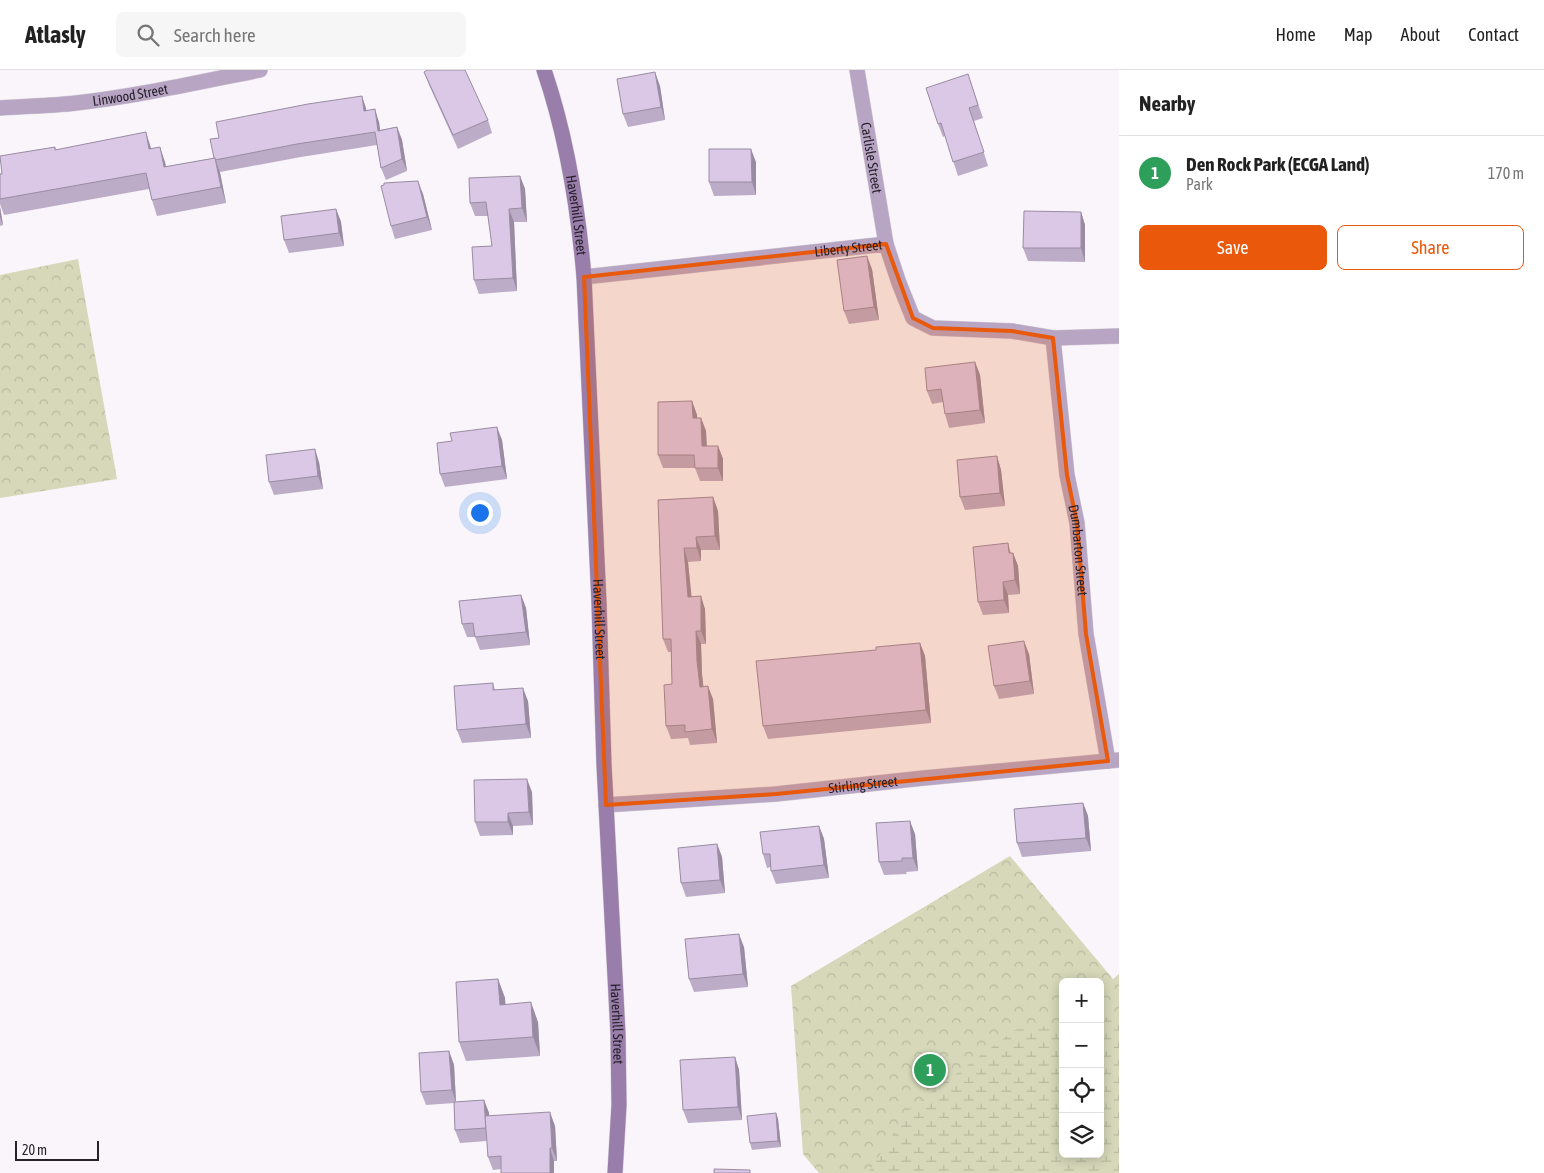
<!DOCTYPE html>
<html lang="en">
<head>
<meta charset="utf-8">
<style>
	:root { --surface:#fff; --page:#f6f6f6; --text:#222; --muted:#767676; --line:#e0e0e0; --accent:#ea580c }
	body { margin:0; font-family:"Asap Condensed",sans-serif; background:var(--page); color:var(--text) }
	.controls { position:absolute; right:15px; bottom:15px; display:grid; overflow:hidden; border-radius:8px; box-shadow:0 2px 12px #0003 }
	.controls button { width:45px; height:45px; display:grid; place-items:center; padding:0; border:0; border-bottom:1px solid var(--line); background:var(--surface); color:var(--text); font:25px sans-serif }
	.scale { position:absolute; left:15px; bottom:12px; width:84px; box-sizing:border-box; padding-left:5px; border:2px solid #28212c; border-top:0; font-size:14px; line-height:18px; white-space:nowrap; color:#28212c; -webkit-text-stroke:4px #f9f5fb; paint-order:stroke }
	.you { position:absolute; left:479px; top:442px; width:18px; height:18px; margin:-12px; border:4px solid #fff; border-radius:50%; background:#1a73e8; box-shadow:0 0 0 8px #1a73e833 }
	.badge { display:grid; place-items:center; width:32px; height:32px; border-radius:50%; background:var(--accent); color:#fff; font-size:16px; font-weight:700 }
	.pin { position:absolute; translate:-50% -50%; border:2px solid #fff; box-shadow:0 1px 5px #0006 }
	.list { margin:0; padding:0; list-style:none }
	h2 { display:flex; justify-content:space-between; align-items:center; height:65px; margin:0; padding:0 20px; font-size:21px }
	h2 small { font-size:16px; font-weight:400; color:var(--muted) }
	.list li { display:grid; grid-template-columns:32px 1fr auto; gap:15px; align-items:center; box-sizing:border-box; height:75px; padding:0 20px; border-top:1px solid var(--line) }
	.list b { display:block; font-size:19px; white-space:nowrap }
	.list p { margin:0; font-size:16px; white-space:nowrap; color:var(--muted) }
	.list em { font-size:16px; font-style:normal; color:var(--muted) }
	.actions { display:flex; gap:10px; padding:15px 20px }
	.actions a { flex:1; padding:11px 0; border:1px solid var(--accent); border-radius:8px; text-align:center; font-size:18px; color:var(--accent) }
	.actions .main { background:var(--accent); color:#fff }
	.icon { flex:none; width:28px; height:28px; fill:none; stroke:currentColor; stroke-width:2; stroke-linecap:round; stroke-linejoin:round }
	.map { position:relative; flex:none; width:1119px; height:1103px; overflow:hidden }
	header { display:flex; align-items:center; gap:30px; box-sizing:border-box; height:70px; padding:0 25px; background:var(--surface); border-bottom:1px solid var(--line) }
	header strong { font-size:24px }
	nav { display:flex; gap:28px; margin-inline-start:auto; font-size:18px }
	.search { width:350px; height:45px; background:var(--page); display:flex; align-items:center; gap:12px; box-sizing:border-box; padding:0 18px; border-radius:8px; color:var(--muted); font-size:19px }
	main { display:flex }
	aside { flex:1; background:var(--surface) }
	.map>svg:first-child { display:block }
	.forest { fill:url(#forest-crowns); fill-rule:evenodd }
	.wetland { fill:url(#wetland-marsh) }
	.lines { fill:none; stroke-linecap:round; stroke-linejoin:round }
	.minor-casing { stroke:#d3cfd6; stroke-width:16 }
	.secondary-casing { stroke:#d3cfd6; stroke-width:16 }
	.minor { stroke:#b8a5c4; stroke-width:15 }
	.secondary { stroke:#997daa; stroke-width:15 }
	.wall { fill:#bcacc7 }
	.shaded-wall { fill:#998ca2 }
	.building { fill:#dbc8e7; stroke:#998ca2 }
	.marked { fill:#e8590c; fill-opacity:0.2; stroke:#e8590c; stroke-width:4; stroke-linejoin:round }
	.labels { text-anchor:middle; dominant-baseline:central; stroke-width:5; stroke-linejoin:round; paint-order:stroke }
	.street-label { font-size:14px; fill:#28212c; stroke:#f9f5fb }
</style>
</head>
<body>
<header>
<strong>Atlasly</strong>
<div class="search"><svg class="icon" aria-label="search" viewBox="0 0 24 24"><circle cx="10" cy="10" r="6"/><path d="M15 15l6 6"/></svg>Search here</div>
<nav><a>Home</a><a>Map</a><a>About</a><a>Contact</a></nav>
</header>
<main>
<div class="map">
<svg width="1119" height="1103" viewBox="0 0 1119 1103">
	<defs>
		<pattern id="forest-crowns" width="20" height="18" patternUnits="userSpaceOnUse" patternTransform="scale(1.25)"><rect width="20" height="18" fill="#d6d8b9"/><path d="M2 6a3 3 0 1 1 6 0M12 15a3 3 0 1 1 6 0" fill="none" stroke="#b8b99f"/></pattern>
		<pattern id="wetland-marsh" width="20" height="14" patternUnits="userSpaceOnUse" patternTransform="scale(1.25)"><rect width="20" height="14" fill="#d6d8b9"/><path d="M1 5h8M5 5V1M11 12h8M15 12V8" fill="none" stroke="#b8b99f"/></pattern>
	</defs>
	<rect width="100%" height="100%" fill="#f9f5fb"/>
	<g class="forest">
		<path d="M78 189 117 409 0 428V205Z"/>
		<path d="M1010 786 1113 909 1119 904V1103H819L803 1084 791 916ZM1063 912H1100V1084H1063Z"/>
	</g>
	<path class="wetland" d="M1119 946V1103H868L910 1038 1015 960 1063 954V1084H1100V948Z"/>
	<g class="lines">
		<g class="minor-casing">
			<g id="minor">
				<path id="s1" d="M857 0 886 174"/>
				<path id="s2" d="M0 38C25 36 51 36 76 33 138 26 199 12 260 0"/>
				<path id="s3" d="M584 207 886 174 899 213 913 248 933 258 1012 261 1053 268 1119 266"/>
				<path id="s4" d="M1053 268 1067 405 1077 453 1086 564 1108 691"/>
				<path id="s5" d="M606 735 776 724 924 708 1119 690"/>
			</g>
		</g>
		<g class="secondary-casing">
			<g id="secondary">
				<path id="s6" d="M544 0C567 67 578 137 584 207L599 533 604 695 618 964 619 1035 615 1103"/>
			</g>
		</g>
		<use href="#minor" class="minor"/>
		<use href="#secondary" class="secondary"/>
	</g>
	<g class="wall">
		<path d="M424 2 488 50 492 63 458 79 429 15Z"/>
		<path d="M968 4 983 48 974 51 988 96 958 106 945 66 943 67 938 54Z"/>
		<path d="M660 16 665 50 628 57 623 44Z"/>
		<path d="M366 38V40L379 52 380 60 397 57 402 70 407 101 386 110 381 98 377 75 301 87 220 102 226 133 157 146 152 130 149 119 4 145 0 134V104L55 77 56 80 151 78 165 92 166 97 214 88Z"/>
		<path d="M756 92V125L714 126 709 112Z"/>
		<path d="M520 106 525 119 527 152H514L517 221 479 224 474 210 492 176 488 146H475L470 133Z"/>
		<path d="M423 124 432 160 395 169 391 156Z"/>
		<path d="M0 137 3 155 0 156Z"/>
		<path d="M336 139 341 152 344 176 289 183 284 170Z"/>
		<path d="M1081 142 1085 155V192L1028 191 1023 178Z"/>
		<path d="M872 199 879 250 849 254 844 241Z"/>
		<path d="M975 292 980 305 985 353 949 358 945 344 943 332 932 334 927 321Z"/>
		<path d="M692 331 697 345V348H701L706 361 707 376H718L723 389V411H700L695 398H663L658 385Z"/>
		<path d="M502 370 507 409 445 417 440 404Z"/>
		<path d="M997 386 1001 400 1005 436 965 440 960 427Z"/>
		<path d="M319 392 323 419 274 425 269 412Z"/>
		<path d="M713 427 718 441 720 480H701V491L688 492 691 526 705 539 706 574H701L702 604 703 616 713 629 717 673 690 675 688 668 671 669 666 656 672 614 671 582H668L663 569 658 430Z"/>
		<path d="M1008 473 1011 483H1013L1018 496 1020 524 1008 525 1009 543 983 545 978 532Z"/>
		<path d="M521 525 526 538 530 575 480 580 475 567H467L462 554Z"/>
		<path d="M920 573 925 586 931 653 768 669 763 656 876 580Z"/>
		<path d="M1029 584 1034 624 999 629 994 616Z"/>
		<path d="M493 613 495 620 528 631 531 668 462 673 457 660Z"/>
		<path d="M532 722 533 755 513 756V765L480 766 475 752Z"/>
		<path d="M1083 733 1088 746 1091 781 1022 787 1017 773Z"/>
		<path d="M819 756 824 769 829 808 776 814 771 801V797L767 798 763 784Z"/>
		<path d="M915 764 918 801 906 802 907 804 884 805 879 792Z"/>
		<path d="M717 774 722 787 725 823 686 827 681 813Z"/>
		<path d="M744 877 748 917 694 922 689 909Z"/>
		<path d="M498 909 505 928V935L538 952 540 986 466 991 459 972Z"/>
		<path d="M449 981 454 995 456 1032 484 1030 489 1043V1046L555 1056 557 1091H554V1103H501V1099L493 1100 488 1087 487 1071 460 1073 455 1060 454 1033 426 1035 421 1022Z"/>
		<path d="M735 987 739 1000 742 1050 688 1053 683 1040Z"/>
		<path d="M776 1043 778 1049 781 1077 752 1080 750 1073Z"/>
	</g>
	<g class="shaded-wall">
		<path d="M655 2 660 16 665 50 661 37Z"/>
		<path d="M362 26 366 38 368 53 364 41Z"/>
		<path d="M375 39 379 52 382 73 378 61Z"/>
		<path d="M397 57 402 70 407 101 402 89Z"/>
		<path d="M146 62 151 78 155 94 149 79Z"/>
		<path d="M160 77 165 92 169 113 164 97Z"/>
		<path d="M751 79 756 92V125L752 112Z"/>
		<path d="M215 88 220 103 226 133 221 117Z"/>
		<path d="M520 106 525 119 527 152 522 138Z"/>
		<path d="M418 111 423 124 432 160 427 147Z"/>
		<path d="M0 137 3 155 0 147Z"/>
		<path d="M336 139 341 152 344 176 339 163Z"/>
		<path d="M509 139 514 152 517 221 513 208Z"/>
		<path d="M1081 142 1085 155V192L1081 178Z"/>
		<path d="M867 186 872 199 879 250 874 237Z"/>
		<path d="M975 292 980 305 985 353 980 340Z"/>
		<path d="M692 331 697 345 698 362 693 348Z"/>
		<path d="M701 348 706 361 707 390 702 376Z"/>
		<path d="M497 357 502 370 507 409 502 396Z"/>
		<path d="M718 376 723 389V411L718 398Z"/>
		<path d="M315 379 319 392 323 419 318 406Z"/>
		<path d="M997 386 1001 400 1005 436 1000 423Z"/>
		<path d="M713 427 718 441 720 480 715 466Z"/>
		<path d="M696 467 701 480V491L697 478Z"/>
		<path d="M684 478 688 492 693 540 688 527Z"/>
		<path d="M1013 483 1018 496 1020 524 1015 510Z"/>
		<path d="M1003 512 1008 525 1009 543 1004 530Z"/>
		<path d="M521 525 526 538 530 575 526 562Z"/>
		<path d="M701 526 705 539 706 574 701 561Z"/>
		<path d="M696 561 701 574 702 604 705 630 700 617 697 591Z"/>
		<path d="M1024 571 1029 584 1034 624 1030 611Z"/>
		<path d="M920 573 925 586 931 653 926 640Z"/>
		<path d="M708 616 713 629 717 673 712 659Z"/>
		<path d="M523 618 528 631 531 668 526 654Z"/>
		<path d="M527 709 532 722 533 755 529 742Z"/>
		<path d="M1083 733 1088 746 1091 781 1086 768Z"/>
		<path d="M508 743 513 756V765L508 752Z"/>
		<path d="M910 751 915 764 918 801 913 788Z"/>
		<path d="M819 756 824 769 829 808 824 795Z"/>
		<path d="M717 774 722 787 725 823 720 810Z"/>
		<path d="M739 864 744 877 748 917 743 904Z"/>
		<path d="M498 909 505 928 507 954 500 935Z"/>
		<path d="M531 932 538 952 540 986 533 967Z"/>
		<path d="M449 981 454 995 456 1033 452 1020Z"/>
		<path d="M735 987 739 1000 742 1050 738 1037Z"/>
		<path d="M484 1030 489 1043 491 1071 486 1058Z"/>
		<path d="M550 1042 555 1056 557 1091 552 1078Z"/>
		<path d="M776 1043 778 1049 781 1077 778 1071Z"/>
		<path d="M550 1078 554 1091V1103H550Z"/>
	</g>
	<g class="building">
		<path d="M427 0H465L488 50 453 65 424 2Z"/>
		<path d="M655 2 661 37 623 44 617 9Z"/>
		<path d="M968 4 978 35 969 38 984 82 953 92 941 53 938 54 926 18Z"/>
		<path d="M362 26 364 41 375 39 378 61 397 57 402 89 381 98 375 62 297 74 215 90V88H214L210 69 219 68 216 52 308 34Z"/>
		<path d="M146 62 149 79 160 77 164 97 215 88 221 117 152 130 146 103 0 129V104H2L0 86 55 77V80Z"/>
		<path d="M709 79H751L752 112H709Z"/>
		<path d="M520 106 522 138 509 139 513 208 474 210 472 177 492 176 486 132 470 133 469 108Z"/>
		<path d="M418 111 427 147 391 156 381 116 384 115V113Z"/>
		<path d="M336 139 339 163 284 170 281 146Z"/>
		<path d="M1024 141 1081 142V178H1023Z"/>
		<path d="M867 186 874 237 844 241 837 190Z"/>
		<path d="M975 292 980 340 945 344 941 319 927 321 925 298Z"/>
		<path d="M692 331 693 348H701L702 376H718V398H695L694 385H658V332Z"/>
		<path d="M497 357 502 396 440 404 437 373 452 371 450 363Z"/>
		<path d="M315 379 318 406 269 412 266 385Z"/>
		<path d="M997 386 1000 423 960 427 957 390Z"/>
		<path d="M713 427 715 466 696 467 697 478H684L688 527 701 526V561H696L697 591 700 617 708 616 712 659 685 662V655L666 656 664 615 672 614 671 569H663L658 430Z"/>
		<path d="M1008 473 1009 483H1013L1015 510 1003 512 1004 530 978 532 973 477Z"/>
		<path d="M521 525 526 562 475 567 473 553 462 554 459 531Z"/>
		<path d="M1024 571 1030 611 994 616 988 576Z"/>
		<path d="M920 573 926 640 763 656 756 591 876 580V577Z"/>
		<path d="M493 613V620L523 618 526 654 457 660 454 616Z"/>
		<path d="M527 709 529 742 508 743V752H475L474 710Z"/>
		<path d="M1083 733 1086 768 1017 773 1014 739Z"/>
		<path d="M910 751 913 788H902V791L879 792 876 753Z"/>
		<path d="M819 756 824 795 771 801 770 784H763L760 762Z"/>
		<path d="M717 774 720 810 681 813 678 778Z"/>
		<path d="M739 864 743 904 689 909 685 869Z"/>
		<path d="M498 909 500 935 531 932 533 967 459 972 456 912Z"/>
		<path d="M449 981 452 1020 421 1022 419 983Z"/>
		<path d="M735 987 738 1037 683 1040 680 990Z"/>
		<path d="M484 1030 486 1058 455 1060 454 1032Z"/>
		<path d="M550 1042 552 1078H550V1103H501V1086L488 1087 485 1046Z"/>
		<path d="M776 1043 778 1071 750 1073 747 1046Z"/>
		<path d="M714 1099 750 1100V1103H714Z"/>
	</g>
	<path class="marked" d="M886 174 913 248 933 258 1012 261 1053 268 1067 405 1077 453 1086 564 1108 691 776 724 606 735 584 207Z"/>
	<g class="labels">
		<g class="street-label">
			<text stroke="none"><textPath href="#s2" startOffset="131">Linwood Street</textPath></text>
			<text stroke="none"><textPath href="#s1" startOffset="89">Carlisle Street</textPath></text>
			<text stroke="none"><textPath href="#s6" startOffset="149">Haverhill Street</textPath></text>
			<text stroke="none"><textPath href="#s3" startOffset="266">Liberty Street</textPath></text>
			<text stroke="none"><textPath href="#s4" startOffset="214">Dumbarton Street</textPath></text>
			<text stroke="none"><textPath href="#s6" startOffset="554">Haverhill Street</textPath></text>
			<text stroke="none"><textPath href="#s5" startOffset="258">Stirling Street</textPath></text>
			<text stroke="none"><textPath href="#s6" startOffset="959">Haverhill Street</textPath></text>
		</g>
	</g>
</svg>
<div class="controls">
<button>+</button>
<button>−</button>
<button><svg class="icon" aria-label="locate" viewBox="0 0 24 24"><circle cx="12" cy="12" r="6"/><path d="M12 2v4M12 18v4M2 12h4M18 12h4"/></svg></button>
<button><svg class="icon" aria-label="layers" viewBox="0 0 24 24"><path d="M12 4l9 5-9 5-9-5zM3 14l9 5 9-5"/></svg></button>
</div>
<div class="scale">20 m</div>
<div class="you"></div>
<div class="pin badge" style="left:930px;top:1000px;background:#2e9e5b">1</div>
</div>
<aside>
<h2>Nearby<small></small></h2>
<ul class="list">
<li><span class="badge" style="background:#2e9e5b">1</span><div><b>Den Rock Park (ECGA Land)</b><p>Park</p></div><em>170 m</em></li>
</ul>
<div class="actions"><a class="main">Save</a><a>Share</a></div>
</aside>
</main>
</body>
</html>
